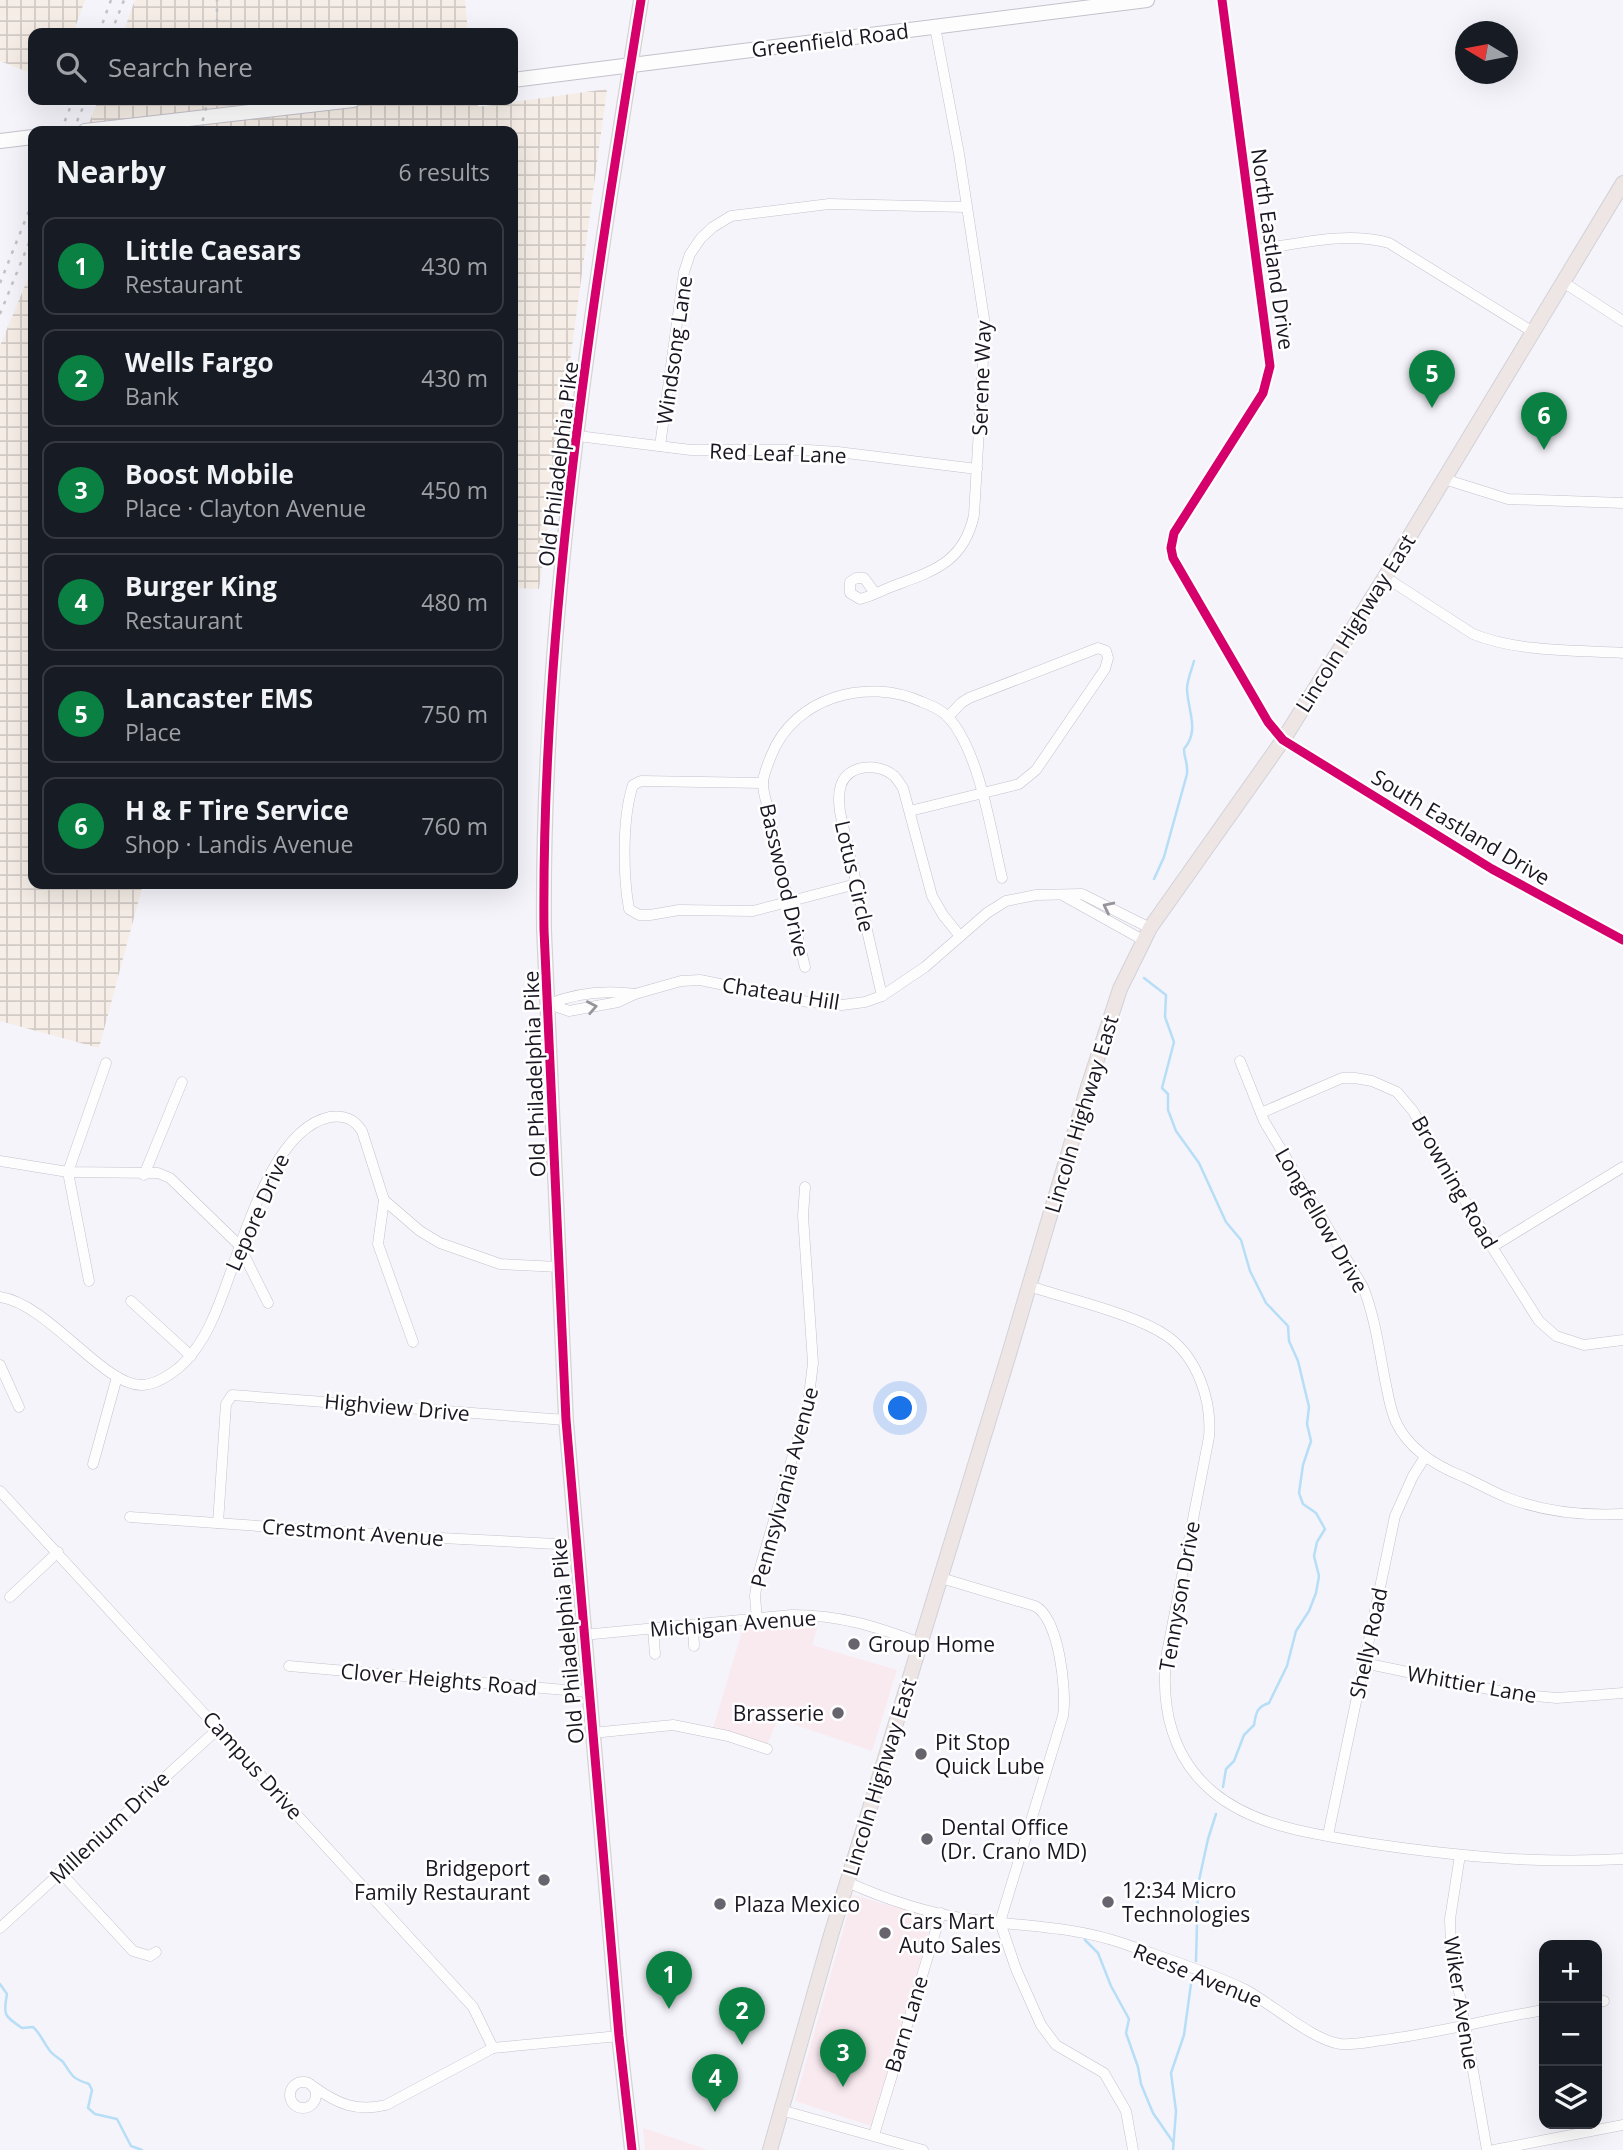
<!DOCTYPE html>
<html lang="en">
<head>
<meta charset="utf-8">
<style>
	:root { --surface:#171b24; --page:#242831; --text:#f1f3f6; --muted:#9ea1a6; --line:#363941; --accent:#0b8043 }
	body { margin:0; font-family:"Open Sans",sans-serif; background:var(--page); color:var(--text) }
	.controls { position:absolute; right:21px; bottom:21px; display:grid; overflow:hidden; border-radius:14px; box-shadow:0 7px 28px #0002 }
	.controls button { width:63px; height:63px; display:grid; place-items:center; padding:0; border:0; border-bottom:2px solid var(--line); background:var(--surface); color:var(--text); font:35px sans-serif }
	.compass { position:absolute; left:1455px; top:21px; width:63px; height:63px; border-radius:50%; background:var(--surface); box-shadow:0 7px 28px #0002; rotate:280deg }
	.you { position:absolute; left:901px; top:1409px; width:24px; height:24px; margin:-18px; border:5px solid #fff; border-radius:50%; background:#1a73e8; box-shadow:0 0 0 10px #1a73e833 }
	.badge { display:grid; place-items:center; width:46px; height:46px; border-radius:50%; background:var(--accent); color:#fff; font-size:23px; font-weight:700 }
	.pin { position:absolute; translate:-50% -58px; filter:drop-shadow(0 2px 4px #0008) }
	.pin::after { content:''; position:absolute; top:37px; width:24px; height:21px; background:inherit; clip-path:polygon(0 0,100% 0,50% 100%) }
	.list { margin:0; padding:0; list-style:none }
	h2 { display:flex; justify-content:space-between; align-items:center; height:91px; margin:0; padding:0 28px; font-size:30px }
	h2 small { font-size:23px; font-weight:400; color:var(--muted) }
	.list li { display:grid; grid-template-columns:46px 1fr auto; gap:21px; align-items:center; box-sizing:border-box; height:98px; margin:0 14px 14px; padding:0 14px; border:2px solid var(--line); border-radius:14px }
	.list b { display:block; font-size:26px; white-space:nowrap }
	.list p { margin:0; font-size:23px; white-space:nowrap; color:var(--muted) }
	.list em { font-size:23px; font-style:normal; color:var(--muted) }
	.icon { flex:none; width:38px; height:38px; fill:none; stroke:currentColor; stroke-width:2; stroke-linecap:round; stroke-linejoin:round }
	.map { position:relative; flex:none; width:1623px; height:2150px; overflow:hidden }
	.search { position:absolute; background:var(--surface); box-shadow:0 7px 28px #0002; left:28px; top:28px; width:490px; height:77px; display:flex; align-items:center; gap:18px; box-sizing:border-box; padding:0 24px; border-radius:14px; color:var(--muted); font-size:26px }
	.panel { position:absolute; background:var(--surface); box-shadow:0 7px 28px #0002; left:28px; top:126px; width:490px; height:763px; border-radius:14px }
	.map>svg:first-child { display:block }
	.commercial { fill:#f9eaef }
	.industrial { fill:url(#industrial-grid) }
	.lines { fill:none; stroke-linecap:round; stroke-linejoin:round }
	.stream { stroke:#b6def6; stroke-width:2.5 }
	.minor-casing { stroke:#c4c1cb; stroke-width:11 }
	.secondary-casing { stroke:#c4c1cb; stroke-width:16 }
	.primary-casing { stroke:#d2d1d6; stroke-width:16 }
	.minor { stroke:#fefdfe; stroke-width:10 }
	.secondary { stroke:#fefdfe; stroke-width:14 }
	.primary { stroke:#eee6e5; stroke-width:14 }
	.rail { stroke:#c3c3c5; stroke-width:2.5; stroke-dasharray:3.5 7; stroke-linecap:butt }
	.cycleway-casing { stroke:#fff; stroke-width:13 }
	.cycleway { stroke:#d6006c; stroke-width:9 }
	.oneway { stroke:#97959b }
	.poi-dot { fill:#67646e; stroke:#fff; stroke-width:2.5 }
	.labels { text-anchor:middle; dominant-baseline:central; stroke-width:5; stroke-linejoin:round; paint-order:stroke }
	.street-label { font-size:21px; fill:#1a1622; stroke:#fff }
	.poi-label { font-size:21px; fill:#1a1622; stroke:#fff; text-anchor:start }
</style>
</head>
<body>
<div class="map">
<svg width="1623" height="2150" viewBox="0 0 1623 2150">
	<defs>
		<pattern id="industrial-grid" width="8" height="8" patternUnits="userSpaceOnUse" patternTransform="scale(1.75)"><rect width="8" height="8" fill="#f5ede6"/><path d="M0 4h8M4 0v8" fill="none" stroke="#d1cac5"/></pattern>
	</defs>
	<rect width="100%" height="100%" fill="#f6f4fb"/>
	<g class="commercial">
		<path d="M819 1622 812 1645 897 1670 872 1751 778 1719 767 1745 713 1728 743 1628Z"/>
		<path d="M853 1895 933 1918 871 2126 795 2101Z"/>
		<path d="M643 2128 688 2143 708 2150H645Z"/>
	</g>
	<g class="industrial">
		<path d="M0 0H85L73 33H33V74L0 61Z"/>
		<path d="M135 0H465L468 33H123Z"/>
		<path d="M607 89 539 589 513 588V131H86L98 100H477L478 107Z"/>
		<path d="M33 266V884H143L99 1048 0 1021V346Z"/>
	</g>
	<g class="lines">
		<g class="stream">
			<path d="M1154 879 1164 857 1187 774C1188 761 1184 759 1184 749 1200 730 1188 712 1187 689 1187 680 1192 669 1194 661"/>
			<path d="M1144 978 1166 995 1165 1017 1174 1042 1162 1088 1168 1094V1110L1176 1131 1199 1163 1226 1222 1241 1240 1250 1271 1266 1303 1288 1326 1289 1341 1298 1361 1309 1407 1307 1424 1311 1441 1303 1465 1299 1493 1303 1504 1316 1513 1325 1529 1317 1542 1314 1556 1319 1576 1316 1593 1309 1611 1296 1631 1287 1666 1269 1703C1257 1707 1256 1712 1254 1725L1244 1735 1234 1761 1226 1769 1223 1787"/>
			<path d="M1085 1940 1098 1953 1111 1986 1129 2019 1126 2033 1138 2067 1141 2084 1153 2113 1173 2142"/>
			<path d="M1196 1961 1198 1885 1208 1839 1216 1814"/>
			<path d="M0 1984 7 1994C3 2015 4 2016 22 2028L33 2027C41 2034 43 2042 50 2051 53 2055 59 2058 63 2062 73 2076 71 2078 89 2084L92 2090 88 2108 95 2114 117 2119 131 2146 142 2150"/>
			<path d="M1173 2150 1176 2111 1171 2073 1184 2035 1191 1984"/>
		</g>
		<g class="minor-casing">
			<g id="minor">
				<path d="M1222 0 1270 366 1263 393 1174 533 1171 548 1173 558 1268 722 1283 740 1492 869 1623 940"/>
				<path d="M1255 250C1299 244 1345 231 1389 243L1533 332"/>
				<path d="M1563 282 1623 321"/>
				<path d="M578 436 691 450H808L838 452 977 469"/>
				<path d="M660 446 684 272 690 254 701 238 713 227 731 216 829 204 966 207"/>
				<path d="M1444 479 1508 499 1623 503"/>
				<path d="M1385 577 1473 634C1517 652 1575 650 1623 653"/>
				<path d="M875 593 864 578H856L850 582V593L860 599C873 596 884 589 896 585 936 570 964 561 974 515L985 325 959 154 935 27"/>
				<path d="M763 783 641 781 633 785C622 817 623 876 629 909L639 915H650L679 910 753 911 856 884"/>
				<path d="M910 811 1019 784 1036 770 1105 669 1108 658 1106 651 1098 648 969 698 961 703 948 717"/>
				<path d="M1064 896 1143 940"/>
				<path d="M805 967C793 916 778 864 769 812 767 803 762 791 763 781 764 773 768 764 771 756 794 697 867 677 922 702 932 706 942 710 949 718 980 753 991 832 1002 878"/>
				<path d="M882 996 840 812C839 803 838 794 841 785 848 764 878 763 893 775 897 778 900 784 903 788L932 896 943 915 960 936"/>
				<path d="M549 1004 569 1011 618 1002 635 994 681 981 700 980 808 1002 842 1005 865 1002 882 996 925 967 987 913 1006 901 1036 895 1082 894 1150 928"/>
				<path d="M549 1004C576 993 606 990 635 994"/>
				<path d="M1240 1061 1264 1121 1363 1287C1375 1317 1379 1349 1385 1380 1388 1394 1390 1409 1396 1422 1409 1450 1436 1466 1464 1477 1479 1484 1493 1492 1508 1498 1545 1512 1583 1516 1623 1514"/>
				<path d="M1261 1113 1342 1078H1355L1372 1081 1397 1092 1413 1111 1492 1247 1539 1321 1556 1336 1584 1345 1623 1340"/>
				<path d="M0 1161 68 1172 158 1173 170 1178 239 1245 268 1303"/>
				<path d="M144 1175 182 1082"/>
				<path d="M384 1200 378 1244 413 1342"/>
				<path d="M1492 1247 1623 1167"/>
				<path d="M89 1281 68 1172 106 1063"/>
				<path d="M1029 1286C1068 1299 1135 1314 1167 1336 1198 1358 1212 1401 1209 1437L1166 1658C1161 1708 1172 1758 1213 1792 1256 1828 1320 1835 1374 1844 1456 1856 1539 1864 1623 1859"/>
				<path d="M0 1297C49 1304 105 1388 143 1385 160 1384 181 1368 191 1355 200 1344 208 1330 213 1318 238 1266 265 1130 330 1117 345 1115 354 1119 362 1131L384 1200 420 1231 440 1243 500 1264 559 1267"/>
				<path d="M131 1301 191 1356"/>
				<path d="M0 1365 19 1407"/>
				<path d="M93 1464 117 1377"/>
				<path d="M0 1491 473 2007 493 2048 619 2036"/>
				<path d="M130 1517 402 1536 576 1545"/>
				<path d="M218 1523 226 1404 232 1395 566 1420"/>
				<path d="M941 1578 1035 1606C1059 1618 1067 1691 1063 1716L1000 1922 1016 1969 1041 2025 1056 2045 1104 2073 1126 2111 1133 2150"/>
				<path d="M10 1597 58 1552"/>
				<path d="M757 1620 755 1596 758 1575 808 1404 813 1363 803 1216 805 1187"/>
				<path d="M693 1626 694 1646"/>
				<path d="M653 1629 655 1654"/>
				<path d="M583 1635 792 1615C840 1615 875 1626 920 1643"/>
				<path d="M1364 1663 1513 1694 1557 1698 1623 1693"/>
				<path d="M289 1666 588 1692"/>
				<path d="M592 1733 673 1725 728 1736 767 1749"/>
				<path d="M1328 1835 1395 1516 1413 1476 1425 1457"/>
				<path d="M1460 1855 1450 1919 1451 1946 1487 2150"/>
				<path d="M60 1872 133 1951 150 1956 156 1952"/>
				<path d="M847 1882C885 1899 927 1913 968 1919 1024 1927 1070 1925 1125 1944 1164 1958 1206 1971 1244 1989 1271 2003 1313 2041 1341 2044 1355 2045 1368 2042 1383 2040 1437 2033 1490 2019 1544 2010"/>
				<path d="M0 1928 219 1728"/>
				<path d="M1597 2002 1604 2001"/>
				<circle cx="303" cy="2095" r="13"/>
				<path d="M314 2087C338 2104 356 2112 386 2105L493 2048"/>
				<path d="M781 2110 923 2150"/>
				<path d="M874 2135 941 1913"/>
				<path d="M1494 2150 1623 2125"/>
			</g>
		</g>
		<g class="secondary-casing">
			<g id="secondary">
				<path d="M513 80 1147 0"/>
				<path d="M85 131 353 100"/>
				<path d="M0 141 33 137"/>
			</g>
		</g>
		<g class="primary-casing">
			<g id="primary">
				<path d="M632 2150 619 2036 566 1420 544 930C541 621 592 304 641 0"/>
				<path d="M770 2150 831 1935 1006 1364 1088 1087 1120 989 1150 928 1283 740 1385 577 1623 183"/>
			</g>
		</g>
		<use href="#minor" class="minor"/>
		<use href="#secondary" class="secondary"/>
		<use href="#primary" class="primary"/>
		<g class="rail">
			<path d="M99 33 111 0"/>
			<path d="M111 33 124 0"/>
			<path d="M217 33V0"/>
			<path d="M61 131 73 100"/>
			<path d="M73 131 86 100"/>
			<path d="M200 131 208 100"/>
			<path d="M0 283 33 201"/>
			<path d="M0 314 33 233"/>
		</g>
		<g class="cycleway-casing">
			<g id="cycleway">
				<path d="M1222 0 1270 366 1263 393 1174 533 1171 548 1173 558 1268 722 1283 740 1492 869 1623 940"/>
				<path d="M632 2150 619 2036 566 1420 544 930C541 621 592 304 641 0"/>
			</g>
		</g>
		<use href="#cycleway" class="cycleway"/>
	</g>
	<defs><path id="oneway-chevron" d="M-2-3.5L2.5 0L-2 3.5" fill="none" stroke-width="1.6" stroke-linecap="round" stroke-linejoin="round" transform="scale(1.75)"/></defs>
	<g class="oneway">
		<use href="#oneway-chevron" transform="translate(1108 907) rotate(-154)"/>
		<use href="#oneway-chevron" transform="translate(592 1007) rotate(-11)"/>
	</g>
	<g class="poi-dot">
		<circle cx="854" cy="1644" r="7"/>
		<circle cx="838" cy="1713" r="7"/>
		<circle cx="921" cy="1754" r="7"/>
		<circle cx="927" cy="1839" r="7"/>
		<circle cx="544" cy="1880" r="7"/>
		<circle cx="1108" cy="1902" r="7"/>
		<circle cx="720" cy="1904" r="7"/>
		<circle cx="885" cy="1933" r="7"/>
	</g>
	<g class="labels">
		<g class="street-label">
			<text transform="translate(830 40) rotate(-7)">Greenfield Road</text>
			<text transform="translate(1273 249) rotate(82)">North Eastland Drive</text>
			<text transform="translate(674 350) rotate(-82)">Windsong Lane</text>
			<text transform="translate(981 378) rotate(-88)">Serene Way</text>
			<text transform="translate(778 453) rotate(2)">Red Leaf Lane</text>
			<text transform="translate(558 464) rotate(-83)">Old Philadelphia Pike</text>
			<text transform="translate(1355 623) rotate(-58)">Lincoln Highway East</text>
			<text transform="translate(1461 827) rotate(31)">South Eastland Drive</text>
			<text transform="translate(855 876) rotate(77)">Lotus Circle</text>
			<text transform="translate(785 880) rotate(77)">Basswood Drive</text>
			<text transform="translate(781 993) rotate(9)">Chateau Hill</text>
			<text transform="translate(534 1074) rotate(-92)">Old Philadelphia Pike</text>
			<text transform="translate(1081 1114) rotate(-73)">Lincoln Highway East</text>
			<text transform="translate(1455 1182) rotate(60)">Browning Road</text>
			<text transform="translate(257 1212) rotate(-66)">Lepore Drive</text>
			<text transform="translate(1322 1220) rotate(60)">Longfellow Drive</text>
			<text transform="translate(397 1407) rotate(5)">Highview Drive</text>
			<text transform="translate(784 1487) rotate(-75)">Pennsylvania Avenue</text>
			<text transform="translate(353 1532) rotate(4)">Crestmont Avenue</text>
			<text transform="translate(1179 1596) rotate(-80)">Tennyson Drive</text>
			<text transform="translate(733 1623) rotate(-4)">Michigan Avenue</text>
			<text transform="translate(567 1641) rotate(-95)">Old Philadelphia Pike</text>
			<text transform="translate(1368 1643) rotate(-78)">Shelly Road</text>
			<text transform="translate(439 1679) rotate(5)">Clover Heights Road</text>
			<text transform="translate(1472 1684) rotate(10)">Whittier Lane</text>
			<text transform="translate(253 1765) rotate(48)">Campus Drive</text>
			<text transform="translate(879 1777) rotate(-73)">Lincoln Highway East</text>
			<text transform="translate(109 1827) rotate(-43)">Millenium Drive</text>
			<text transform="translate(1198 1975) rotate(22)">Reese Avenue</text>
			<text transform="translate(1462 2003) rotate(81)">Wiker Avenue</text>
			<text transform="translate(906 2024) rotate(-73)">Barn Lane</text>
		</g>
		<g class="poi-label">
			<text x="868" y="1644">Group Home</text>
			<text x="824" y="1713" text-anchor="end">Brasserie</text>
			<text x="935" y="1742">Pit Stop<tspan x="935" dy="24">Quick Lube</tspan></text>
			<text x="941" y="1827">Dental Office<tspan x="941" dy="24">(Dr. Crano MD)</tspan></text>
			<text x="530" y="1868" text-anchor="end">Bridgeport<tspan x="530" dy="24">Family Restaurant</tspan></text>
			<text x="1122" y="1890">12:34 Micro<tspan x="1122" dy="24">Technologies</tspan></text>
			<text x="734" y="1904">Plaza Mexico</text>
			<text x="899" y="1921">Cars Mart<tspan x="899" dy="24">Auto Sales</tspan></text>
		</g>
	</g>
</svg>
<div class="controls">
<button>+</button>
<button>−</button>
<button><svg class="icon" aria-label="layers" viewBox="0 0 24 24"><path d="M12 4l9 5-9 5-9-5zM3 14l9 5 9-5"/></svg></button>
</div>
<svg class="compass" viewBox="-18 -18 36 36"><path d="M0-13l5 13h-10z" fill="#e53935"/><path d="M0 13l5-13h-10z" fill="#9ea1a6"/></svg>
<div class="you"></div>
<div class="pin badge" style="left:669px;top:2009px">1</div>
<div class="pin badge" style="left:742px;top:2045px">2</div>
<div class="pin badge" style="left:843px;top:2087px">3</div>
<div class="pin badge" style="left:715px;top:2112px">4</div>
<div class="pin badge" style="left:1432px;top:408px">5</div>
<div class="pin badge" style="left:1544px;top:450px">6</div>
<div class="search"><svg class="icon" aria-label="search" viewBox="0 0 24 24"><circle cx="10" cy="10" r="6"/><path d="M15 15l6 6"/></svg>Search here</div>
<section class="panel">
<h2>Nearby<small>6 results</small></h2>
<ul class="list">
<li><span class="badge">1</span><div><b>Little Caesars</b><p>Restaurant</p></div><em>430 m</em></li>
<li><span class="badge">2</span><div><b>Wells Fargo</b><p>Bank</p></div><em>430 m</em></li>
<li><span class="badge">3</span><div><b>Boost Mobile</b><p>Place · Clayton Avenue</p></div><em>450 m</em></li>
<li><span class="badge">4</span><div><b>Burger King</b><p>Restaurant</p></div><em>480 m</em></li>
<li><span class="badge">5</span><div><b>Lancaster EMS</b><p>Place</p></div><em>750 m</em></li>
<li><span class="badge">6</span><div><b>H &amp; F Tire Service</b><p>Shop · Landis Avenue</p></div><em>760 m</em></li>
</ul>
</section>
</div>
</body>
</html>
